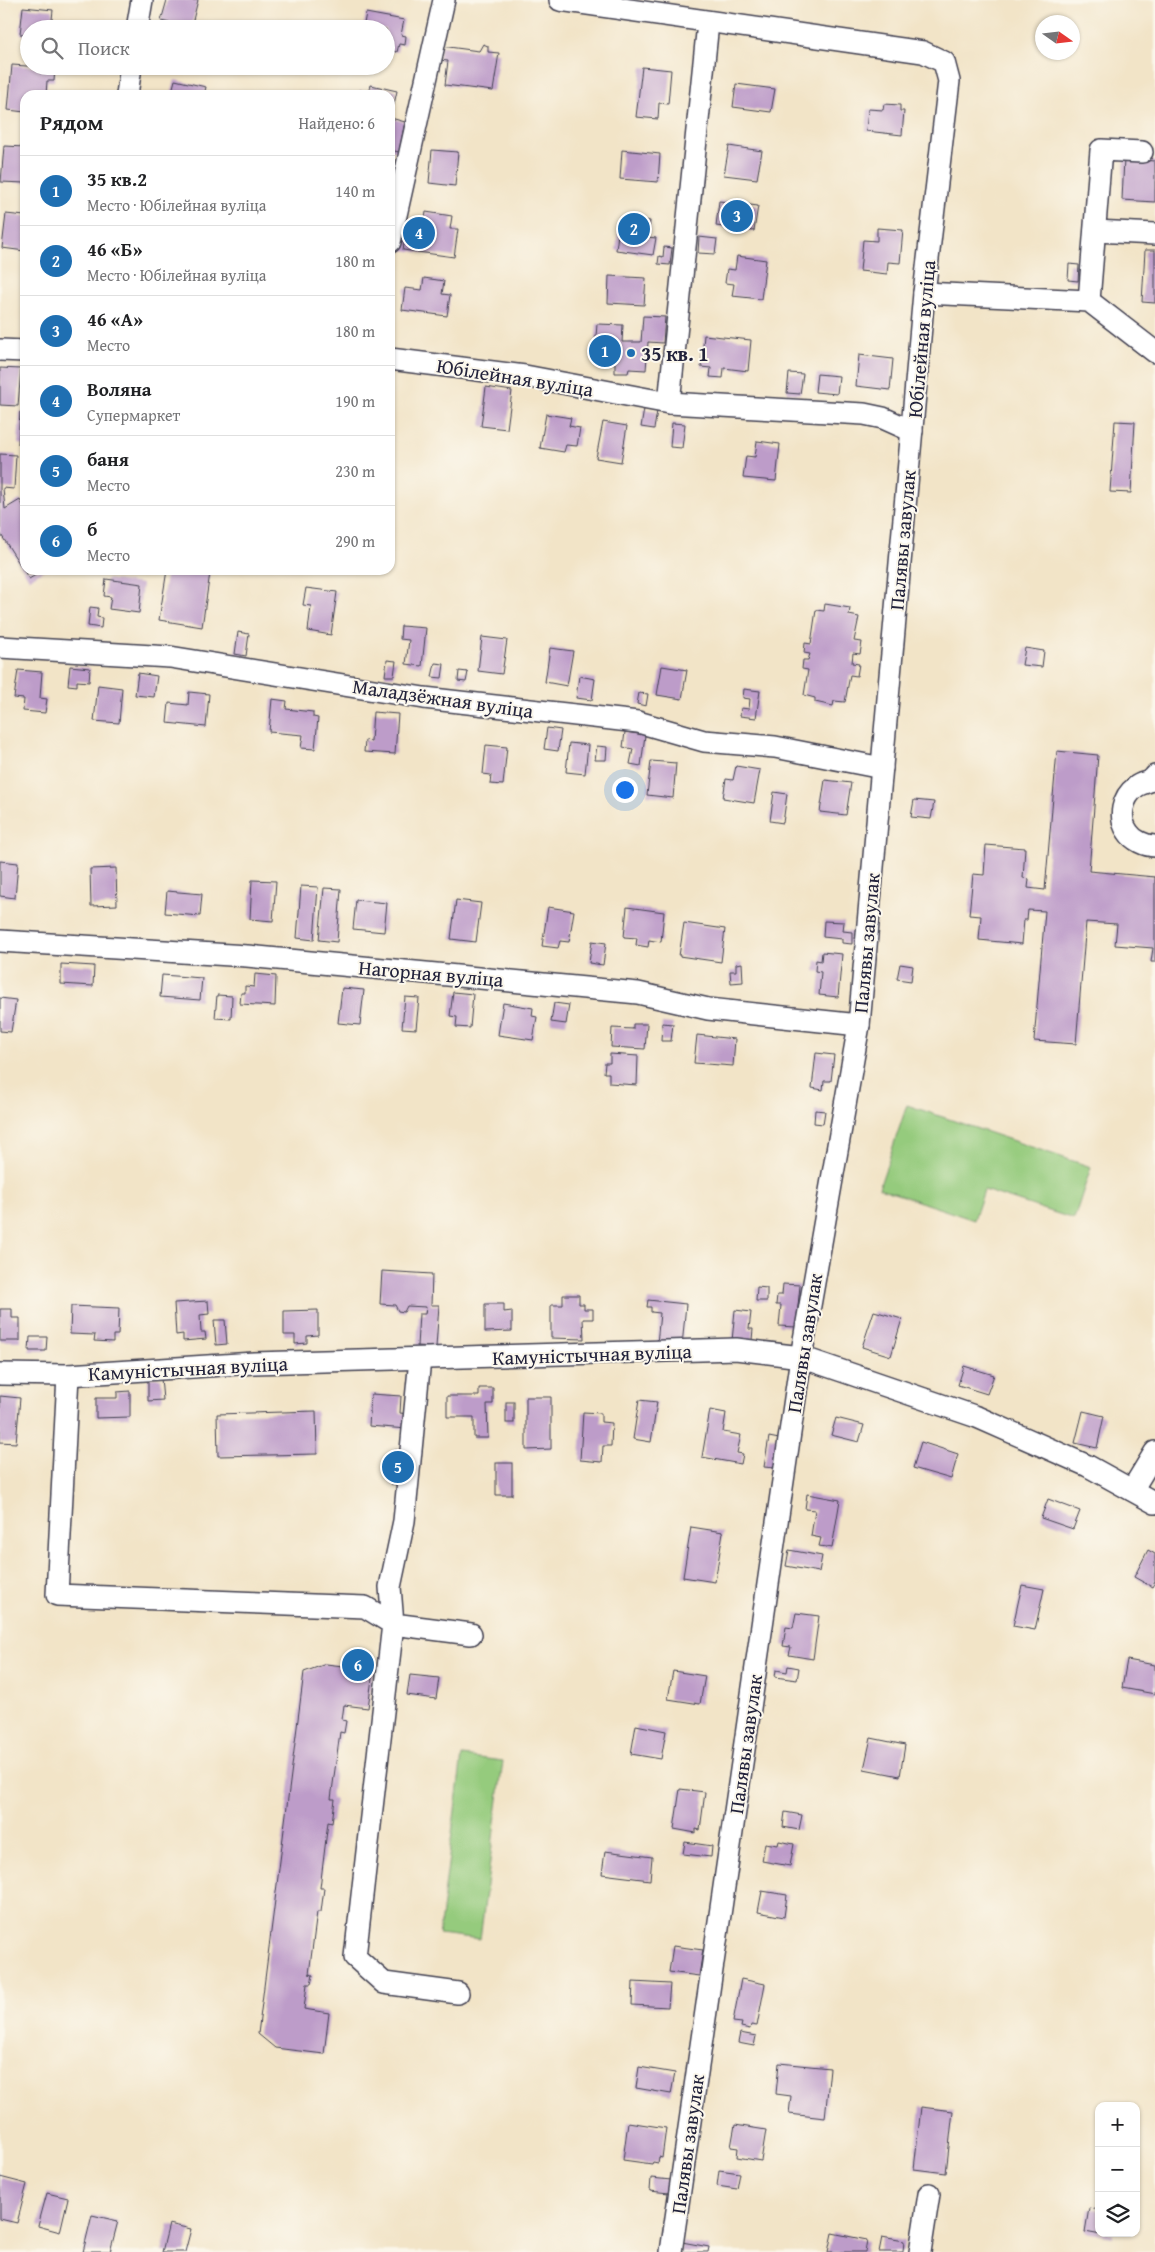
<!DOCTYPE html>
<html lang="ru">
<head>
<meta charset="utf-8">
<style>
	:root { --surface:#fff; --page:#f2f2f2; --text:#202124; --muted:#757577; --line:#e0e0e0; --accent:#1f6fb2 }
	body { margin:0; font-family:"Gentium Book Plus",serif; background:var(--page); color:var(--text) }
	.controls { position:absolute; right:15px; bottom:15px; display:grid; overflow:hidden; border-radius:10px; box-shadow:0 1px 4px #0004 }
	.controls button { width:45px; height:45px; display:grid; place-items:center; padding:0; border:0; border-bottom:1px solid var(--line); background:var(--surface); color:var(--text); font:25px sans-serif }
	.compass { position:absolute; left:1035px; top:15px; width:45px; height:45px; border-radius:50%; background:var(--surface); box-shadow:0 1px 4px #0004; rotate:104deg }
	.you { position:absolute; left:624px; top:789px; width:18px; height:18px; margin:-12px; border:4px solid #fff; border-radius:50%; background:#1a73e8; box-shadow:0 0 0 8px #1a73e833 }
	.badge { display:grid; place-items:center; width:32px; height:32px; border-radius:50%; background:var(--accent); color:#fff; font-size:16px; font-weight:700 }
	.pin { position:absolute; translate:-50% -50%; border:2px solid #fff; box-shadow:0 1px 5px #0006 }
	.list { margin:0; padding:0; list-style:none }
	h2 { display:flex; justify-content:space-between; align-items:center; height:65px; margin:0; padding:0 20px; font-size:21px }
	h2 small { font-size:16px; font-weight:400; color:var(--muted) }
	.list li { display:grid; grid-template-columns:32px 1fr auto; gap:15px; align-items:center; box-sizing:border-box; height:70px; padding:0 20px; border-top:1px solid var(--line) }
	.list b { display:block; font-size:19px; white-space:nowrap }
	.list p { margin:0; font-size:16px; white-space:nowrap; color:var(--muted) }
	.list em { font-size:16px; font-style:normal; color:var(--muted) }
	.icon { flex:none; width:28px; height:28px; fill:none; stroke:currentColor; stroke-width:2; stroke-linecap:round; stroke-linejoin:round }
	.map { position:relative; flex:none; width:1155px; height:2252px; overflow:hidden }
	.search { position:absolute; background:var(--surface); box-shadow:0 1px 4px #0004; left:20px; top:20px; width:375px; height:55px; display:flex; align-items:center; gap:12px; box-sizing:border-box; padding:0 18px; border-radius:28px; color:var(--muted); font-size:19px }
	.panel { position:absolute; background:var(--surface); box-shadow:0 1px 4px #0004; left:20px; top:90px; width:375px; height:485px; border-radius:15px }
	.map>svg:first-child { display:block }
	.green { fill:#95cb7d; stroke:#5c765c }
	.building { fill:#bd9cc9 }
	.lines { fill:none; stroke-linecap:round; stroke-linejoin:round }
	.minor-casing { stroke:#413f50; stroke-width:24 }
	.minor { stroke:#fff; stroke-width:21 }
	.poi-dot { fill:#1f6fb2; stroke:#fbf7ec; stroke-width:2 }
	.labels { text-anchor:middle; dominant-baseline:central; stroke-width:4; stroke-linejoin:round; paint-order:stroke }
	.street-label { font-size:20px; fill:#22223b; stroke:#fbf7ec }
	.poi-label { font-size:20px; font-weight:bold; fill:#22223b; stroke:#fbf7ec; text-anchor:start }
</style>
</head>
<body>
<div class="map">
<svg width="1155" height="2252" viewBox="0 0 1155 2252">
	<rect width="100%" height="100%" fill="#fbf7ec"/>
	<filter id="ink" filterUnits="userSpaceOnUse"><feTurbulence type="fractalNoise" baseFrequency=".02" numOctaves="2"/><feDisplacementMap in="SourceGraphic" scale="10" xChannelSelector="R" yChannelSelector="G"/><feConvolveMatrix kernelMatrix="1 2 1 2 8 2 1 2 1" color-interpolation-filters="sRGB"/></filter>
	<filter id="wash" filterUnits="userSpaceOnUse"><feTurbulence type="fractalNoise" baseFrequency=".0096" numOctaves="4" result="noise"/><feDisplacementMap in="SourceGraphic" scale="20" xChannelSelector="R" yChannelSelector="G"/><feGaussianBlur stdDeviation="1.12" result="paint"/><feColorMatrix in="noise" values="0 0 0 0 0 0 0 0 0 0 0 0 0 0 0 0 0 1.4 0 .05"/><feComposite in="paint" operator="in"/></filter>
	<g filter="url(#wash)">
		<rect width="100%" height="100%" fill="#f2e4c7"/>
		<g class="green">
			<path d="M907 1105 1091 1167 1074 1219 984 1190 974 1220 879 1188Z"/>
			<path d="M462 1756 503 1761 480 1939 439 1934Z"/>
		</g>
		<g id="blocks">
			<g class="building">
				<path d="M167 0H198L191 28 161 21Z"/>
				<path d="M23 7 53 10 51 29H29V35L20 34Z"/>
				<path d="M366 13 404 20 401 35 406 36 405 45 399 44 397 52 386 50V29H363Z"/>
				<path d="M483 44 488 46V52L499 53 493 91 445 85 448 61 439 60 441 46 479 51Z"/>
				<path d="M12 65 55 68 54 81H47L46 95H25V112L8 110Z"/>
				<path d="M642 67 671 70 668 104 659 103 658 119 636 117Z"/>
				<path d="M175 80 206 87 204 95H171Z"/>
				<path d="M736 84 775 89 771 112 733 107Z"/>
				<path d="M371 85 397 91 391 118 405 122 399 152 390 150V95H359L360 90 369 93Z"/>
				<path d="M884 104 900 105V111H904L902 135 866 131 868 109 883 110Z"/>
				<path d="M4 146 25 147V183L1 182Z"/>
				<path d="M729 146 762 151 757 179 724 175Z"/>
				<path d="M432 150 458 152 455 186 429 183Z"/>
				<path d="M622 150 660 154 658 182 620 179Z"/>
				<path d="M1124 159 1155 161V202L1122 200Z"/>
				<path d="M719 201 758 206 754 231 716 226Z"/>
				<path d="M426 212 452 216 450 229H458L454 257 403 250 407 222 424 225Z"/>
				<path d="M6 214 25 216V251L2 248Z"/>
				<path d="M620 218 650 221 648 237 656 238 653 255 616 250Z"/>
				<path d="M877 228 903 230 900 263 888 262 887 274 860 271 863 240 877 241Z"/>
				<path d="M699 237 717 239 715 254 698 253Z"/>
				<path d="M664 247 672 248 670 265 658 264 659 256 663 257Z"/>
				<path d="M1145 250H1155V303L1142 302Z"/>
				<path d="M737 256 766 260 761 299 732 296 734 284 725 283 727 269 735 270Z"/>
				<path d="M1069 264 1079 265 1078 281 1068 280Z"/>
				<path d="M609 276 646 278 644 305 608 303Z"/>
				<path d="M424 278 444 281 442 294 450 295 447 316 402 310 405 288 422 290Z"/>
				<path d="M643 316 665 317 663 343 648 342 646 370 629 369 628 373H615V363L594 361 597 324 623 325 622 342H641Z"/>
				<path d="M704 335 751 340 748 371 724 368 723 378 710 377 711 368 701 367Z"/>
				<path d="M859 355 893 359 890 390 856 386Z"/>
				<path d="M0 368 21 369 18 406 0 405Z"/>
				<path d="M789 373 803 374 800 394 787 393Z"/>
				<path d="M817 374 839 376 837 394 815 392Z"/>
				<path d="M486 387 512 391 507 429 481 426Z"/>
				<path d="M644 409 657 411 654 429 641 427Z"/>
				<path d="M20 412H25V445L18 444Z"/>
				<path d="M546 414 571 418 569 426 580 428 577 446 566 445 564 452 540 448Z"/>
				<path d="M1115 421 1135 422 1131 493 1110 492Z"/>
				<path d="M603 422 627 426 621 462 596 458Z"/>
				<path d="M672 423 685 424 682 448 670 447Z"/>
				<path d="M757 441 780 444 776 481 743 478 746 456 755 457Z"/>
				<path d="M0 454 16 455 14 489 3 488 5 509 20 500 25 509V570H44L29 579 0 533Z"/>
				<path d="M167 570 210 573 202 627 159 620Z"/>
				<path d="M106 579 142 584 139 613 109 609 111 597 104 596Z"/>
				<path d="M306 588 337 592 331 635 308 631 311 606 303 605Z"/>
				<path d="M825 604 850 608 849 615 859 617 854 641 862 642 860 654 853 653 852 663 859 664 857 676 850 675 845 702 834 701 833 706 815 702V698L804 695 808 670 802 669 803 660H808L810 654 804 653 805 643 811 644 816 610 824 611Z"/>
				<path d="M90 607 98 608 97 617 102 618 101 628 88 626Z"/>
				<path d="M401 626 426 628 422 666 406 664 409 640 400 639Z"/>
				<path d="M238 632 249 634 246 656 235 654Z"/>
				<path d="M482 637 507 640 502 674 478 671Z"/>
				<path d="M550 648 573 651 567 686 545 682Z"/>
				<path d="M1025 648 1044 651 1042 667 1022 665Z"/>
				<path d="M387 660 396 661 394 676H385Z"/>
				<path d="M435 663 444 664 442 678 432 677Z"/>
				<path d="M70 666 90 668 89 682 77 681V686L68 685Z"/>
				<path d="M662 666 687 670 682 699 657 695Z"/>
				<path d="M18 670 42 672 40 698 47 699 45 713 23 711 24 699 14 698Z"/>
				<path d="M459 671 468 672 466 682 458 681Z"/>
				<path d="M138 673 157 676 154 697 135 695Z"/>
				<path d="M579 676 595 679 592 700 576 698Z"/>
				<path d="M98 685 122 688 119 723 94 721Z"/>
				<path d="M744 689 760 691 756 718 740 716 741 708 749 709 750 699 743 698Z"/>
				<path d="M189 692 209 694 206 727 167 723 169 703 188 705Z"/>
				<path d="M639 693 648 694 646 706 637 704Z"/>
				<path d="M272 699 287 701 286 709 313 712V717L318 718 315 749 301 748 303 735 269 732Z"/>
				<path d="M373 712 398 714 395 754 364 752 365 740 371 741Z"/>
				<path d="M547 728 561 730 558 751 544 749Z"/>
				<path d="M625 732 645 735 641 766 630 764 633 749 623 747Z"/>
				<path d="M569 743 588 745 585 774 566 772Z"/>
				<path d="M486 745 507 747 503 785 490 784 491 775 483 774Z"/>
				<path d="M597 746 607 747 606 760H595Z"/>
				<path d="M1057 751 1098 755 1089 871 1155 877V962H1151L1153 948 1115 945 1117 924 1086 922 1076 1044 1034 1041 1045 911 1028 910 1027 920H1024L1022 944 979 940 981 916 969 915 973 874 984 875 986 845 1025 848 1023 878 1029 879 1028 888 1045 890Z"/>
				<path d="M651 761 676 763 673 798 647 795Z"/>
				<path d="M736 766 760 770 754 803 723 798 726 779 733 780Z"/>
				<path d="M825 780 851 783 846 815 820 812Z"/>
				<path d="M774 792 787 794 783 823 770 821Z"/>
				<path d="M914 800 934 802 931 819 911 817Z"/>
				<path d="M0 861 18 863 15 898 0 896Z"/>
				<path d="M116 868 117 905 91 906 90 869Z"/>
				<path d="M252 880 276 881 273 921 250 919Z"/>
				<path d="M301 886 318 887 314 940 297 938Z"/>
				<path d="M324 888 341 889 337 942 319 940Z"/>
				<path d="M167 891 202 894 200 916 165 913Z"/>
				<path d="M356 900 387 903 384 932 353 929Z"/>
				<path d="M456 900 481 903 476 942 451 939Z"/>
				<path d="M548 907 574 911 569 942 560 941 558 948 542 946Z"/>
				<path d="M627 907 664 912 661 942 649 940 648 947 636 945 637 938 624 937Z"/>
				<path d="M824 921 844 922 843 931 852 932V944L842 943V939L823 937Z"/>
				<path d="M684 923 725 929 721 962 679 956Z"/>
				<path d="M592 941 606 943 603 965 589 963Z"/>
				<path d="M822 952 842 954 838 997 819 995 821 972 815 971 816 960 821 961Z"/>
				<path d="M742 963 743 982 731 983 730 971H736V964Z"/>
				<path d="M61 964 94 966 93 986 61 984Z"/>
				<path d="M900 964 913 966 911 981 897 979Z"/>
				<path d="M255 974 276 976 275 1006 240 1004 241 993H245V986L254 987Z"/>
				<path d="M162 975 202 978 200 1000 160 997Z"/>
				<path d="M342 988 364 990 360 1025 338 1023Z"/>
				<path d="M453 992 473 994 470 1028 456 1027 457 1017 450 1016Z"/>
				<path d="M217 995 232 996 231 1019 215 1018Z"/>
				<path d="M405 997 419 998 416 1029 402 1028Z"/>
				<path d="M0 998 16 1000 11 1032 0 1031Z"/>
				<path d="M503 1003 533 1008 532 1016 537 1017 533 1040 498 1035Z"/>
				<path d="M554 1003 569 1005 566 1024 551 1022Z"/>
				<path d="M662 1023 673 1024 671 1041H661Z"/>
				<path d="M633 1024H647L645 1049 611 1047 612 1028 633 1029Z"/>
				<path d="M697 1035 735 1039 733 1066 694 1063Z"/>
				<path d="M816 1053 834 1055 831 1081H824L823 1090 812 1088Z"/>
				<path d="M610 1054 638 1056 637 1085 609 1083V1073H604L605 1063H610Z"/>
				<path d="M815 1110 825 1111 823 1124 814 1123Z"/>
				<path d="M382 1271 432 1274 431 1305H439L436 1347 417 1346 419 1314H425L426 1307 407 1306 404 1312 398 1311 395 1305 380 1304Z"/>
				<path d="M783 1284 800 1285 796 1327 779 1326 781 1305H776L777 1295H782Z"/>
				<path d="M757 1287 767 1288V1301H756Z"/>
				<path d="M563 1295H579V1304H584V1309H593V1319H583L584 1339 551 1338V1305H563Z"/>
				<path d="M648 1300 686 1304 682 1346 657 1344 660 1313 651 1312V1307H647Z"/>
				<path d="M208 1301 209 1314 200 1315 201 1332H205L206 1339 183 1341V1334L176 1335 174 1303Z"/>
				<path d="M485 1304H504V1312L512 1311V1331L485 1332Z"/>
				<path d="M71 1306 119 1308 118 1335H113V1342L94 1341 95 1335 70 1334Z"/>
				<path d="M0 1309H12V1318H20V1341H0Z"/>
				<path d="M318 1310V1335L307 1336V1343L295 1344V1335H284V1311Z"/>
				<path d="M735 1310 751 1312 749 1329H753L752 1340 732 1341Z"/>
				<path d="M874 1311 902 1319 891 1356 862 1347Z"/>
				<path d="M214 1320H225L227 1344 216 1345Z"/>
				<path d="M30 1337H47L46 1351H29Z"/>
				<path d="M964 1366 994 1375 987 1394 958 1385Z"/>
				<path d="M148 1378H161L163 1400 148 1401Z"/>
				<path d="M479 1388H493V1404H487L488 1438H474V1417H447V1396H479Z"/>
				<path d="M130 1391V1417L96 1418V1398H117V1392Z"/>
				<path d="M371 1394 401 1396 400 1413 408 1414 407 1429 369 1426Z"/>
				<path d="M0 1396 20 1398 16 1443 0 1442Z"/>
				<path d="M526 1397H551V1449L526 1450Z"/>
				<path d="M639 1400 657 1402 651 1442 633 1439Z"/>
				<rect x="506" y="1402" width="8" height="21"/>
				<path d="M710 1410 726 1413 723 1432 741 1435 737 1453 743 1454 741 1464 702 1457Z"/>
				<path d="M316 1411 317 1454 218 1456 217 1414Z"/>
				<path d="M1083 1411 1104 1416 1097 1448 1075 1443Z"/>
				<path d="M583 1412 601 1413V1422L612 1423 611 1446H603L602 1462 580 1460Z"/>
				<path d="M836 1418 864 1425 859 1442 831 1435Z"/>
				<path d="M769 1437 779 1439 775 1468 764 1467Z"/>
				<path d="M921 1442 958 1454 951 1479 913 1468Z"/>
				<path d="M394 1450 405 1451 402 1485 391 1484Z"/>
				<rect x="496" y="1463" width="16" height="32"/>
				<path d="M807 1494 840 1500 832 1548 819 1546 821 1538 811 1536 815 1510 805 1509Z"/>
				<path d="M1048 1499 1080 1511 1073 1529 1041 1518Z"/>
				<path d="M691 1527 723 1532 715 1582 683 1577Z"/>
				<path d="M789 1550 822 1556 819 1572 786 1566Z"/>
				<path d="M1148 1550 1155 1554V1582L1152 1587 1134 1577Z"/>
				<path d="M1022 1585 1044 1589 1035 1630 1013 1626Z"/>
				<path d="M796 1613 819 1616 813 1659 789 1655 791 1647 783 1646 786 1627 793 1628Z"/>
				<path d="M344 1660 374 1663 368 1708 344 1705 342 1720 346 1721 344 1733 340 1732 331 1799H335L332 1823 328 1822 320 1888H324L321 1912H317L309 1974 313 1975 311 1984H307L304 2009 329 2013 324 2054 275 2048 258 2034 304 1672 326 1664 343 1666Z"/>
				<path d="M1127 1660 1155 1665V1694L1122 1688Z"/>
				<path d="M788 1666 799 1668 797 1680 775 1677 776 1670 787 1672Z"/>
				<path d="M673 1671 705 1676 700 1704 668 1699Z"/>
				<path d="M410 1675 439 1678 436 1699 407 1695Z"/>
				<path d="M636 1725 666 1731 661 1759 631 1754Z"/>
				<path d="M871 1738 905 1745 900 1776 864 1769Z"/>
				<path d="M680 1789 705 1792 700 1830 696 1829V1833L674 1829Z"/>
				<path d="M785 1812 802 1815 799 1830 783 1827Z"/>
				<path d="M779 1841 794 1844 790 1866 762 1861 765 1843 778 1845Z"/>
				<path d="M685 1842 712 1846 711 1857 683 1854Z"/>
				<path d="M605 1851 652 1857 650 1880 602 1874Z"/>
				<path d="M762 1891 787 1895 784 1917 758 1912Z"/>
				<path d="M673 1946 703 1950 699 1976 669 1972Z"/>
				<path d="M741 1979 765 1984 757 2026 751 2025 750 2029 741 2027 742 2023 733 2022Z"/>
				<path d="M633 1982 670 1984 668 2007 632 2005Z"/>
				<path d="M740 2033 756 2036 754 2046 738 2043Z"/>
				<path d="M779 2063 830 2068 825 2118 789 2114 791 2096 776 2094Z"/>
				<path d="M639 2067 675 2073 671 2094 636 2088Z"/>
				<path d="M921 2107 953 2111 946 2173 914 2169Z"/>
				<path d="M628 2122 666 2128 662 2158 659 2157 658 2163 653 2162 652 2164 623 2160Z"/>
				<path d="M735 2125 766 2130 761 2161 737 2157 738 2148 731 2147Z"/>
				<path d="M719 2170 740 2173 737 2189 717 2186Z"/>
				<path d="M0 2177 27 2184 17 2223 0 2219Z"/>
				<path d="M651 2178 671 2180 669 2193 650 2191Z"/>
				<path d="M47 2193 68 2198 60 2232 38 2226Z"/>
				<path d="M1089 2208 1099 2210V2233H1113L1112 2237 1085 2232Z"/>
				<path d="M92 2215 118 2221 110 2252H83Z"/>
				<path d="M169 2224 191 2229 185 2252H162Z"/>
				<path d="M832 2233 867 2240 865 2252H828Z"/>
				<path d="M882 2237 904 2241 903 2252H879Z"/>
				<path d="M682 2242 709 2247 708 2252H680Z"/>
			</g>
		</g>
	</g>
	<g filter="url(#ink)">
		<use href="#blocks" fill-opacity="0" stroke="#413f50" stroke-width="1"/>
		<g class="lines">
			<g class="minor-casing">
				<g id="minor">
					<path d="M560 0 923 52 944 62 949 81 924 293 859 1025 801 1357 671 2252"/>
					<path d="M137 29 142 0"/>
					<path d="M127 95 131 66"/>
					<path d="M1095 231 1155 234"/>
					<path d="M390 242 444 0"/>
					<path d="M924 293 1089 301 1155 352"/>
					<path d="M1089 301 1101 150 1142 152"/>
					<path d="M0 350 25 351"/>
					<path d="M390 359 525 376 669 403 864 414 883 418 912 431"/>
					<path d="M669 403 708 23"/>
					<path d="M0 647 170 657 424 698 638 722 704 741 775 747 882 768"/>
					<path d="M1155 776C1150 784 1143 781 1136 787 1122 797 1118 818 1128 832 1133 840 1145 846 1155 846"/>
					<path d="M0 941 247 956 638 993 708 1009 859 1025"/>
					<path d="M420 1359 404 1521 390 1587 393 1624 471 1634"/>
					<path d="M0 1374 68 1375 254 1363 736 1349 801 1357 977 1417 1088 1466 1155 1503"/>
					<path d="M68 1375 57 1595 365 1607 393 1624 355 1957 384 1983 458 1993"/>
					<path d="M1132 1490 1155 1452"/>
					<path d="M920 2252 929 2194"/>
				</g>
			</g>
			<use href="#minor" class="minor"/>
		</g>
	</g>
	<circle class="poi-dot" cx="631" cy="353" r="5"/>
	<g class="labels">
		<g class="street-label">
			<text transform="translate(921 339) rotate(-85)">Юбілейная вуліца</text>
			<text transform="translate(515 377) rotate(9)">Юбілейная вуліца</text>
			<text transform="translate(902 540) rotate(-85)">Палявы завулак</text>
			<text transform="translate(443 698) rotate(8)">Маладзёжная вуліца</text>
			<text transform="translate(866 943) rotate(-85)">Палявы завулак</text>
			<text transform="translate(431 973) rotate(5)">Нагорная вуліца</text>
			<text transform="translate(804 1343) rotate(-81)">Палявы завулак</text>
			<text transform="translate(592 1354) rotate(-2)">Камуністычная вуліца</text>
			<text transform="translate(188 1368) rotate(-3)">Камуністычная вуліца</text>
			<text transform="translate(745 1744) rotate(-82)">Палявы завулак</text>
			<text transform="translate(687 2144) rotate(-82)">Палявы завулак</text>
		</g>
		<g class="poi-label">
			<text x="641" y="353">35 кв. 1</text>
		</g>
	</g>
</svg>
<div class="controls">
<button>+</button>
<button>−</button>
<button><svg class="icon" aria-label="layers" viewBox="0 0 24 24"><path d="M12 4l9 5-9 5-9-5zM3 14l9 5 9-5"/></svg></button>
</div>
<svg class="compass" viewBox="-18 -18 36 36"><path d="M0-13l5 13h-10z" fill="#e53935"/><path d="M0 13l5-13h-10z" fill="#757577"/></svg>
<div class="you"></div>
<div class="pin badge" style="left:605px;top:351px">1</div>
<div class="pin badge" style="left:634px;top:229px">2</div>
<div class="pin badge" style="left:737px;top:216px">3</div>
<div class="pin badge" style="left:419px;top:233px">4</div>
<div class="pin badge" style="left:398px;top:1467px">5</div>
<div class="pin badge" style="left:358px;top:1665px">6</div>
<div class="search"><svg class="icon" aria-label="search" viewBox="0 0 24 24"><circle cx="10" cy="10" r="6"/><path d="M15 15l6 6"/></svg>Поиск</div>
<section class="panel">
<h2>Рядом<small>Найдено: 6</small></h2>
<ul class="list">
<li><span class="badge">1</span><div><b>35 кв.2</b><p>Место · Юбілейная вуліца</p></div><em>140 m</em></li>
<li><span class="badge">2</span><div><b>46 «Б»</b><p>Место · Юбілейная вуліца</p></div><em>180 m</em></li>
<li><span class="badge">3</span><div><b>46 «А»</b><p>Место</p></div><em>180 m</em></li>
<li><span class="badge">4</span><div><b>Воляна</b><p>Супермаркет</p></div><em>190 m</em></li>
<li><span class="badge">5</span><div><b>баня</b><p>Место</p></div><em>230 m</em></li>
<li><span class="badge">6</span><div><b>б</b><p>Место</p></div><em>290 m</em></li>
</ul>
</section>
</div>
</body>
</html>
